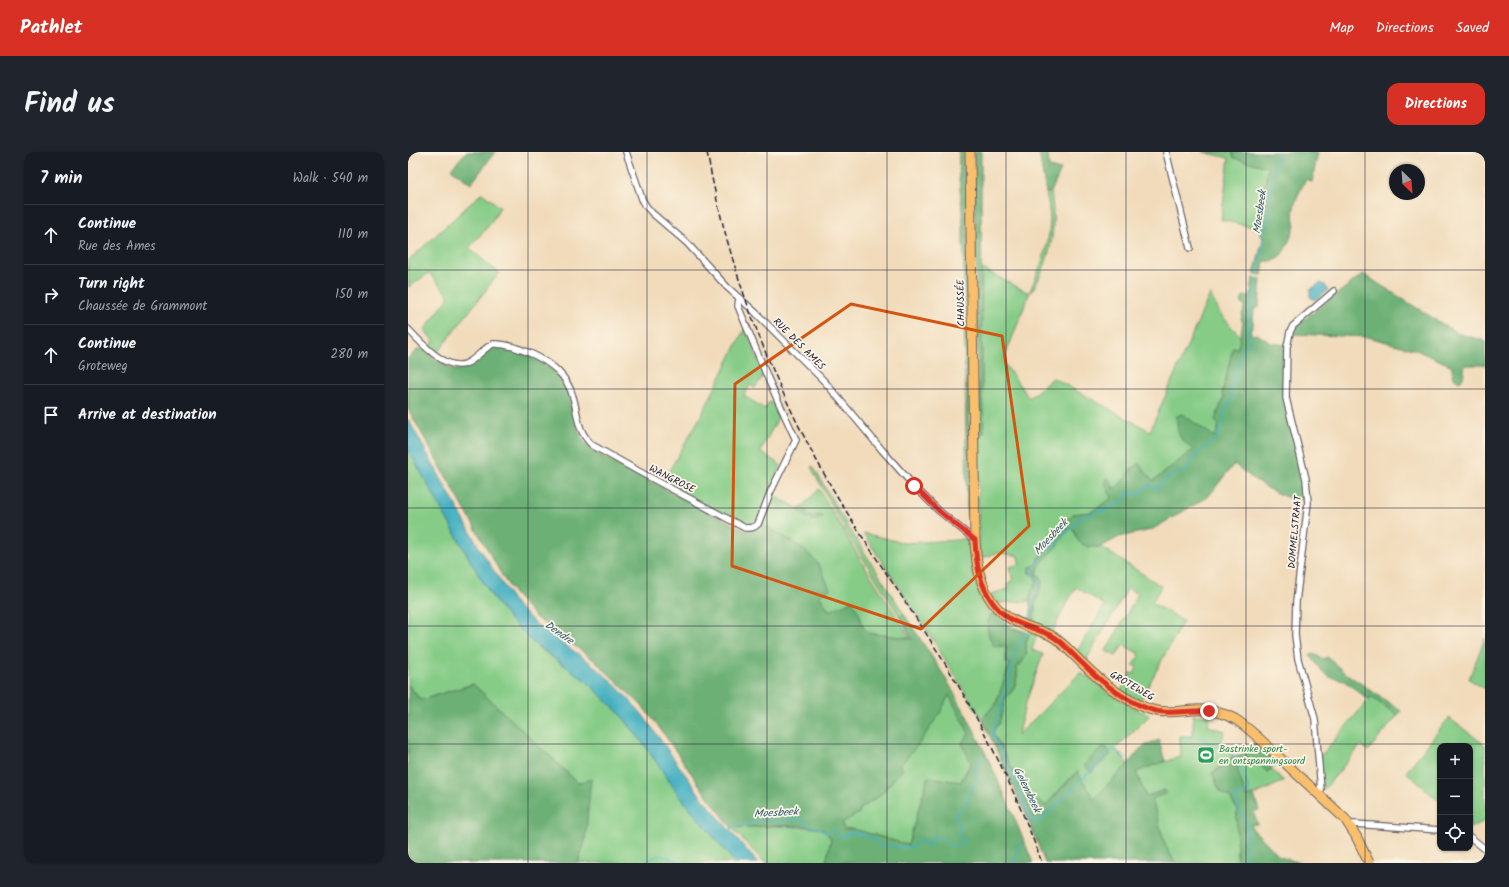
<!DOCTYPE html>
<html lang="en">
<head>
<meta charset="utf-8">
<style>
	:root { --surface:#171b24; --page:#20242c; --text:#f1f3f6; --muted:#9ea1a6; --line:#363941; --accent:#d93025 }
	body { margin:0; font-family:Kalam,sans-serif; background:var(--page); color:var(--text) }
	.controls { position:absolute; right:12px; bottom:12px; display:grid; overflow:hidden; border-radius:8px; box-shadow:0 1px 3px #0004 }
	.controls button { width:36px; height:36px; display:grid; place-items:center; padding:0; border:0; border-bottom:1px solid var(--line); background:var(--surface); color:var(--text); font:20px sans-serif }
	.compass { position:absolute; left:981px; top:12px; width:36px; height:36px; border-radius:50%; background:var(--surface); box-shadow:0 1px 3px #0004; rotate:155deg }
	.stop { position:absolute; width:12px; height:12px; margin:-9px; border:3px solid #d93025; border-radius:50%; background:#fff }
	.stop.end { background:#d93025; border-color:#fff; box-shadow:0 1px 4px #0008 }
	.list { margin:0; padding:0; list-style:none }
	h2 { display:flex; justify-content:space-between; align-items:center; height:52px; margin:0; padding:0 16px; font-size:17px }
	h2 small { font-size:13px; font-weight:400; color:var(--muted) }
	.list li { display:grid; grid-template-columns:26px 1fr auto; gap:12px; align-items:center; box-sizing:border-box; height:60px; padding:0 16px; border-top:1px solid var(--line) }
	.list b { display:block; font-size:15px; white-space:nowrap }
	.list p { margin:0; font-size:13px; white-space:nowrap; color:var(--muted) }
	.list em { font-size:13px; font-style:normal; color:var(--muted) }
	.icon { flex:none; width:22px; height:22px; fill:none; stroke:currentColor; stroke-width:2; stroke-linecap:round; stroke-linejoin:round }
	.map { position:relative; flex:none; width:1077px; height:711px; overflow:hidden; border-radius:12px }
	header { display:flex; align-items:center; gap:24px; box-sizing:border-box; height:56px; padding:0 20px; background:var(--accent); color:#fff }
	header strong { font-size:19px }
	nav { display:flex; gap:22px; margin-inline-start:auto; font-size:14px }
	.intro { display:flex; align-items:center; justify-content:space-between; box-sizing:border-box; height:96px; padding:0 24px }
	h1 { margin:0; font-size:28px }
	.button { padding:10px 18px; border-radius:12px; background:var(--accent); color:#fff; font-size:14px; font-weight:700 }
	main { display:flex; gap:24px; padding:0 24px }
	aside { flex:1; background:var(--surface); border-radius:12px; box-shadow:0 1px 3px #0004 }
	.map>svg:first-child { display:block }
	.green { fill:#86cc87; stroke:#547761 }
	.forest { fill:#6cb074; stroke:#476958; fill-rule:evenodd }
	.water { fill:#44b0c1; stroke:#33697e }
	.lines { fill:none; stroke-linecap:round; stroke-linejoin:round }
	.stream { stroke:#44b0c1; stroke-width:1.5 }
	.street-casing { stroke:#6a6368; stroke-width:8 }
	.primary-casing { stroke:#6a6368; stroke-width:11 }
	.street { stroke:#fff; stroke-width:5.5 }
	.primary { stroke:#f9bf6c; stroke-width:9 }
	.rail { stroke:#22223b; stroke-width:1.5; stroke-dasharray:6 3; stroke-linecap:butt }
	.route { stroke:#d93025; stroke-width:5 }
	.marked { fill:none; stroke:#d45411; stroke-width:3; stroke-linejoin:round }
	.grid { fill:none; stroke:#22223b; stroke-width:1; stroke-opacity:0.55 }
	.labels { text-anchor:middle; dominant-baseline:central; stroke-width:3.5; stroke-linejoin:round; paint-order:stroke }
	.street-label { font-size:10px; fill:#22223b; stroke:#fcf5e5 }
	.leisure-label { font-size:10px; fill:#27864d; stroke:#fcf5e5; text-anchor:start }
	.water-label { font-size:11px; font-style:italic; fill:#305b71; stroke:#fcf5e5 }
</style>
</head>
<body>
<header>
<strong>Pathlet</strong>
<nav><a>Map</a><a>Directions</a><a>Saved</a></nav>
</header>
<div class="intro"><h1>Find us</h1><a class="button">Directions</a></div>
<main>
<aside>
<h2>7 min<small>Walk · 540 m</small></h2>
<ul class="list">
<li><svg class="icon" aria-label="ahead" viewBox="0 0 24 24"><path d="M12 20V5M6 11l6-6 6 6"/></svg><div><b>Continue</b><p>Rue des Ames</p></div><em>110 m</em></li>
<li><svg class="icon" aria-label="right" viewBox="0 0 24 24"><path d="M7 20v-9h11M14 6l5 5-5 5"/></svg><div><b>Turn right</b><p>Chaussée de Grammont</p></div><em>150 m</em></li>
<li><svg class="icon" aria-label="ahead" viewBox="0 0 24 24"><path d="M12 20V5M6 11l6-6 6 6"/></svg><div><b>Continue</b><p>Groteweg</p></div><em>280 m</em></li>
<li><svg class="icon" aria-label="arrive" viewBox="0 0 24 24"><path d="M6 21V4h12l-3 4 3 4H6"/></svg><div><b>Arrive at destination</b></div></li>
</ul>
</aside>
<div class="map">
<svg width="1077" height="711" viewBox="0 0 1077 711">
	<rect width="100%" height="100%" fill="#fcf5e5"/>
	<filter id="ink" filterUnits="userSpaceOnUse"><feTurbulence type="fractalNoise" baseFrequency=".025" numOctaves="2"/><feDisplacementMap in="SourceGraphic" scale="8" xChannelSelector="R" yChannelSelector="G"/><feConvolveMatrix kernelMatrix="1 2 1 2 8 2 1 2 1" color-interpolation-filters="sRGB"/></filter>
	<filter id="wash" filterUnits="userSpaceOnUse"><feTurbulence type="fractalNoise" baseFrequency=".012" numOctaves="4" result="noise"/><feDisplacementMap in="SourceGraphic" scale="16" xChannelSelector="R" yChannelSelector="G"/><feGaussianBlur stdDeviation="0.9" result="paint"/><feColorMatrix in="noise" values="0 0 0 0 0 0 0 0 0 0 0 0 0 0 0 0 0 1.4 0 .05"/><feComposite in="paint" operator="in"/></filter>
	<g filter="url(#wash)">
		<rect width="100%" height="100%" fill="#f1dbbb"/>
		<g class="green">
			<path d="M795 0H824L826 6 860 15 850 76 813 68 821 6Z"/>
			<path d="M643 40C648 69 645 97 632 124 629 131 626 137 621 142L595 210 621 246 645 226 742 279 802 142 813 163 833 185 830 196H825L814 242 816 245 807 268 811 273 807 285 769 264C769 280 773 288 786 298L745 329 724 315 715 330 706 338 696 328 705 346 683 360 665 362 660 367 659 372 651 383 634 401 627 413 621 416V421L625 423 629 429 622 444V449L590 451 583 442 601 437 599 432 605 428 601 415 612 412 609 403C602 404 597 401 592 401 585 401 579 406 572 406L570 374 571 281H576L574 247 573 116 621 141C636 107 648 79 638 41Z"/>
			<path d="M74 41 92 55 82 72 61 96 91 121 29 201 21 196 26 189 16 178 40 147V143L21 121 1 135 0 109Z"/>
			<path d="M337 176 356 222 347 236 342 233 336 244 357 257 361 250 370 254 373 260 352 300 373 313 349 371 341 374 337 373 254 331 293 264Z"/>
			<path d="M0 297 67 417 85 446 102 468 131 496 177 528 213 563 235 591 271 643 327 711H170L177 689 170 631 65 532 13 548 0 533Z"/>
			<path d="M405 314 432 362 496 462 492 465 438 379 403 315Z"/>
			<path d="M411 337 454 410 502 486 461 481 455 475 451 461 422 459 411 444 353 372 363 342 391 357 392 360 404 368 410 364 404 365 394 355Z"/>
			<path d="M662 376 666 378C670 392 680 395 693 395L753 434 744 451 775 469 732 549 713 538 723 521 726 522 729 515 725 513 732 502 715 493 708 504 698 499 730 442 720 436 677 510 668 501 697 453 668 435C659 450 651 465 644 481L622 471 628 459 627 452 633 436 634 431 632 424 628 423C633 408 636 407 646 397 652 390 656 383 662 376Z"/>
			<path d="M455 381 496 391 549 388 558 386C564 395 562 400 563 410 565 429 573 447 586 461L581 464 583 490 586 494H598V511L602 512 588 551 574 567 510 464Z"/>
			<path d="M622 481 629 482 624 498 635 502 617 553 610 583 673 520 678 525 679 524C698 539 719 554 742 563L707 597 720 612 686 647 668 620 637 654 634 651H626L630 663 629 664 626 665 622 660V657L610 627 585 581 598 545C607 539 610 527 609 516L615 509 618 503V489Z"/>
			<path d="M1077 486V537L1061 527Z"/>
			<path d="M541 543 561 581 560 603 563 611 552 631 520 625 500 693 446 677H436L433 671 451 661 453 656 471 644 494 617 490 614C510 592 527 570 541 543Z"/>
			<path d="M963 545 990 563 960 599 953 593 915 639 912 605Z"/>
			<path d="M785 563 802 564 800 574 817 579 812 593 821 599 825 605 804 621 812 639 822 646 829 657V711H767L757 693 744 647 758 641 756 638 738 645 728 619 765 607 773 605 772 584 784 585 785 583Z"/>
			<path d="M1041 566 1077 593V669L1062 676V594H1032V650L998 620Z"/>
			<path d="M843 603 859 620 863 617 876 629 846 643 838 645 829 616Z"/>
			<path d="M368 674 397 675 414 677 423 686 418 711H357L324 676Z"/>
		</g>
		<g class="forest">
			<path d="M58 0H87L63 32 43 17Z"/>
			<path d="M551 0H559L563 364H559L555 72C554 48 549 24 551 0Z"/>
			<path d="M566 0H573L574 247 576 281H571Z"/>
			<path d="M631 0H640L641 15 653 18 643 40 638 41Z"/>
			<path d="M824 0H910L904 30 898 27C890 43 882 56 887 74 881 88 875 113 856 109L854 123 846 122 855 87 850 76 860 15 826 6Z"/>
			<path d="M955 122 1049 181 1077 189V213H1057L1055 226 1052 230C1045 228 1044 221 1044 214L1008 198 960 185 884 182 886 176 894 169Z"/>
			<path d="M845 126 853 127 851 155 846 157 845 174 842 179 844 183 849 182 863 191 877 193V231L895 320 899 346C877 354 842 324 826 312L800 345 743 378 711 385 693 395H681L674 392 670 389 666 378 662 376C656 383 652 390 646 397 637 407 633 409 628 423L632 424 634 431 627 452 626 469 619 471V469C627 460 620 453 622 444 623 439 626 434 629 429L625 423 621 421V416L627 413 634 401 651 383 659 372 660 367 665 362 683 360 704 346 696 329 700 325 706 337C717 331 719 318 731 312L745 329 785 298C771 285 769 285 769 264L774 262 807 285 811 273 807 268 816 245 814 243 825 195 830 196 835 170 833 167 837 153 833 152 835 144 842 145Z"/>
			<path d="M13 195 27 207 46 218C54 217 60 215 66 211 73 205 79 196 88 195 98 193 109 200 118 203 139 211 158 225 163 249 169 272 167 283 186 300L336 378C344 380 348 379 353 372 373 383 395 393 410 412 415 419 418 429 422 437L411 444 421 459 444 449 451 461 455 475 461 481 504 487 492 465 496 462C512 487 529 511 544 537 576 593 601 652 625 711H418L423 687C421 684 418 679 415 678 398 670 345 675 324 676L297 641 248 571 232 552 186 508 127 465 107 443 96 427 0 257V206ZM541 543 561 581 554 591 563 611 553 630 520 625 500 693 446 677H436L434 671 451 661 453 656 471 644 495 617 491 614 510 593 532 561Z"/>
			<path d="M394 355 404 365 412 363 415 365C405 372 396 367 391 357Z"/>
			<path d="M586 461 601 474 622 481 618 489V503L615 509 609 516C610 527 607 539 598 545L591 572 588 574 585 581 610 627 622 657V660L626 665 629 664 630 662 626 651 631 648 638 654 669 619 686 647 720 612 732 597 742 591 751 588 757 609 728 620 738 645 757 638 758 641 744 647 757 693 767 711H637L618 662 574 567 588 551 602 512 598 511V494H586C580 485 575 469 586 461Z"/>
			<path d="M904 501 915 507 919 505C925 509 929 512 933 518L993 559 990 563 963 545 960 547 935 528 921 525 914 519 902 503Z"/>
			<path d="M65 532 170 631 183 627 177 689 170 711H0V533L13 548Z"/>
			<path d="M849 589 871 611 859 620 843 603 829 616 838 645 846 643 851 658 845 660 850 672 843 673 844 676 872 705 893 711H829V657L822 646 812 639 804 621 810 618 825 605 829 610 830 609 827 605 836 601Z"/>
			<path d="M695 595H698L703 602 683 621 676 612Z"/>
		</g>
		<g class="water">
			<path d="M912 131 917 133 920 138 907 148 902 145V138Z"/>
			<path d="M0 267 72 397 108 453 130 474 180 509 199 525 219 545 234 562 292 643 324 681 350 711H327L271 643 235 591 213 563 177 528 124 490 102 468 85 446 67 417 0 297Z"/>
		</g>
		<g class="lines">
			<g class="stream">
				<path d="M850 122 851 109 856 92V77L857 74 861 71V48L863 41 866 15 869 8V0"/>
				<path d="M842 190 839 181 843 173C840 158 846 142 850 127"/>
				<path d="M621 470 624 462 626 444 632 430 624 421V418L640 397 646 395 672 366 674 364C681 365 685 364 688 358L695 360 700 357 704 354 711 352 716 349 719 340 730 343 740 333 748 336C760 328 762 320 778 319L780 313 794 297 808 287 814 274 817 259 824 247 822 237 827 229 828 217 833 208 835 195 841 192"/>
				<path d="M618 480 605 505 599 538 595 545 593 557 590 561 589 568 584 581 611 637 623 668 629 670 634 668 704 597"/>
				<path d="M774 584H783"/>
				<path d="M788 584 795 586 798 589"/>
				<path d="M799 590 809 595 816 592 819 594 831 612 835 622"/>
				<path d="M707 597 717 606 718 605"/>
				<path d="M836 624 841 637V640L826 645 839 672V697L836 711"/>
				<path d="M320 679C326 674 331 675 338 672 350 669 359 665 371 671L378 667 395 668 400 674 409 675 418 681 426 678 433 685 444 680C455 685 463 682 471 693 484 695 493 696 506 695L509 688 521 694 523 688 527 685C539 689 541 698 556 692V689L550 685V680L554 674 547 668V663C557 654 559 655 561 642 562 638 568 632 570 628 564 617 567 613 576 604"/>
				<path d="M237 711C250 699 258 704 273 711"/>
				<path d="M606 711 612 691H613"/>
			</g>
		</g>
	</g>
	<g filter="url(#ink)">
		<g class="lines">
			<g class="street-casing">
				<g id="street">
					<path d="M218 0 234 47 238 54 244 61 279 91 319 135 347 160 417 230 474 298 506 334 531 359 567 388"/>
					<path d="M758 0 782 96"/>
					<path d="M0 177C12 190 38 219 57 212 68 208 74 197 85 192 98 191 112 197 124 202 143 211 159 223 165 245 171 265 168 277 184 293L230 319 337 376C343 376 346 376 350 372L362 341 388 288 361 229 330 154 331 147"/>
					<path d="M910 641 913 638 907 567 890 507 887 483 888 450 900 351 898 327 878 246 879 195 882 180 885 174 926 139"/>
					<path d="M942 673 946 672 1032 678"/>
					<path d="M1062 685 1077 697"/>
				</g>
			</g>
			<g class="primary-casing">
				<path id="primary" d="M562 0 567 388C568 410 571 432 585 451 601 472 620 473 642 483 654 489 664 502 674 511 692 529 716 548 741 557 755 562 771 559 786 558 800 557 815 561 827 567 844 578 858 593 873 607 894 627 916 647 937 667L948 684 961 711"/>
			</g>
			<use href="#street" class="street"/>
			<use href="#primary" class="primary"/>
			<path class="rail" d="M299 0C321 123 370 248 435 354 471 413 512 469 547 528 581 586 611 647 634 711"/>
		</g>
	</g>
	<g class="lines" filter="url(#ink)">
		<path class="route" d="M506 334 531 359 567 388C568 410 571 432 585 451 600 472 620 473 642 483 654 489 664 502 674 511 692 529 716 548 741 557 760 564 781 557 801 559"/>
	</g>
	<path class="marked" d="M443 152 594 184 621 374 513 477 324 414 327 232Z"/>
	<path class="grid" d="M120 0V711M239 0V711M359 0V711M479 0V711M598 0V711M718 0V711M838 0V711M957 0V711M0 118H1077M0 237H1077M0 356H1077M0 474H1077M0 592H1077"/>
	<defs>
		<g id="stadium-square" transform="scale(0.9)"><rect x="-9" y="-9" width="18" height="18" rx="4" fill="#2e9e5b" stroke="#fcf5e5"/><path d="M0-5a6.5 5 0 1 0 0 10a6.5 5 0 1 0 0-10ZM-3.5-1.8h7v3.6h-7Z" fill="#fff"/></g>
	</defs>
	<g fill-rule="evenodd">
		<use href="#stadium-square" x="798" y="603"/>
	</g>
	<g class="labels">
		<g class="street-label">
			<text transform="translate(553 151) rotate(-91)">CHAUSSÉE</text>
			<text transform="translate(391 192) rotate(45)">RUE DES AMES</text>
			<text transform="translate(264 327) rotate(27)">WANGROSE</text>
			<text transform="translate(887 380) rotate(-85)">DOMMELSTRAAT</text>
			<text transform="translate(724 534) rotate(30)">GROTEWEG</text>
		</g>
		<g class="leisure-label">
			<text x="811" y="597">Bastrinke sport-<tspan x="811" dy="12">en ontspanningsoord</tspan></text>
		</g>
		<g class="water-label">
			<text transform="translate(852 60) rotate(-82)">Moesbeek</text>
			<text transform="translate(643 385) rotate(-47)">Moesbeek</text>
			<text transform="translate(151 481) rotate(35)">Dendre</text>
			<text transform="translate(619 638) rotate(64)">Gelembeek</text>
			<text transform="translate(368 661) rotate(-3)">Moesbeek</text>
		</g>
	</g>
</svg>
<div class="controls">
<button>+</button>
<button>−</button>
<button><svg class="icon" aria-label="locate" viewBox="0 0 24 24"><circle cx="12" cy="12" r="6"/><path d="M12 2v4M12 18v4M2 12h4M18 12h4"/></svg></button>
</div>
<svg class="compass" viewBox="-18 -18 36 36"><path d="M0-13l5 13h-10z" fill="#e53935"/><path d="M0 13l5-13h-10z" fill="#9ea1a6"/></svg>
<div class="stop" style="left:506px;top:334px"></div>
<div class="stop end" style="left:801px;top:559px"></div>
</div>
</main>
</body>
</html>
